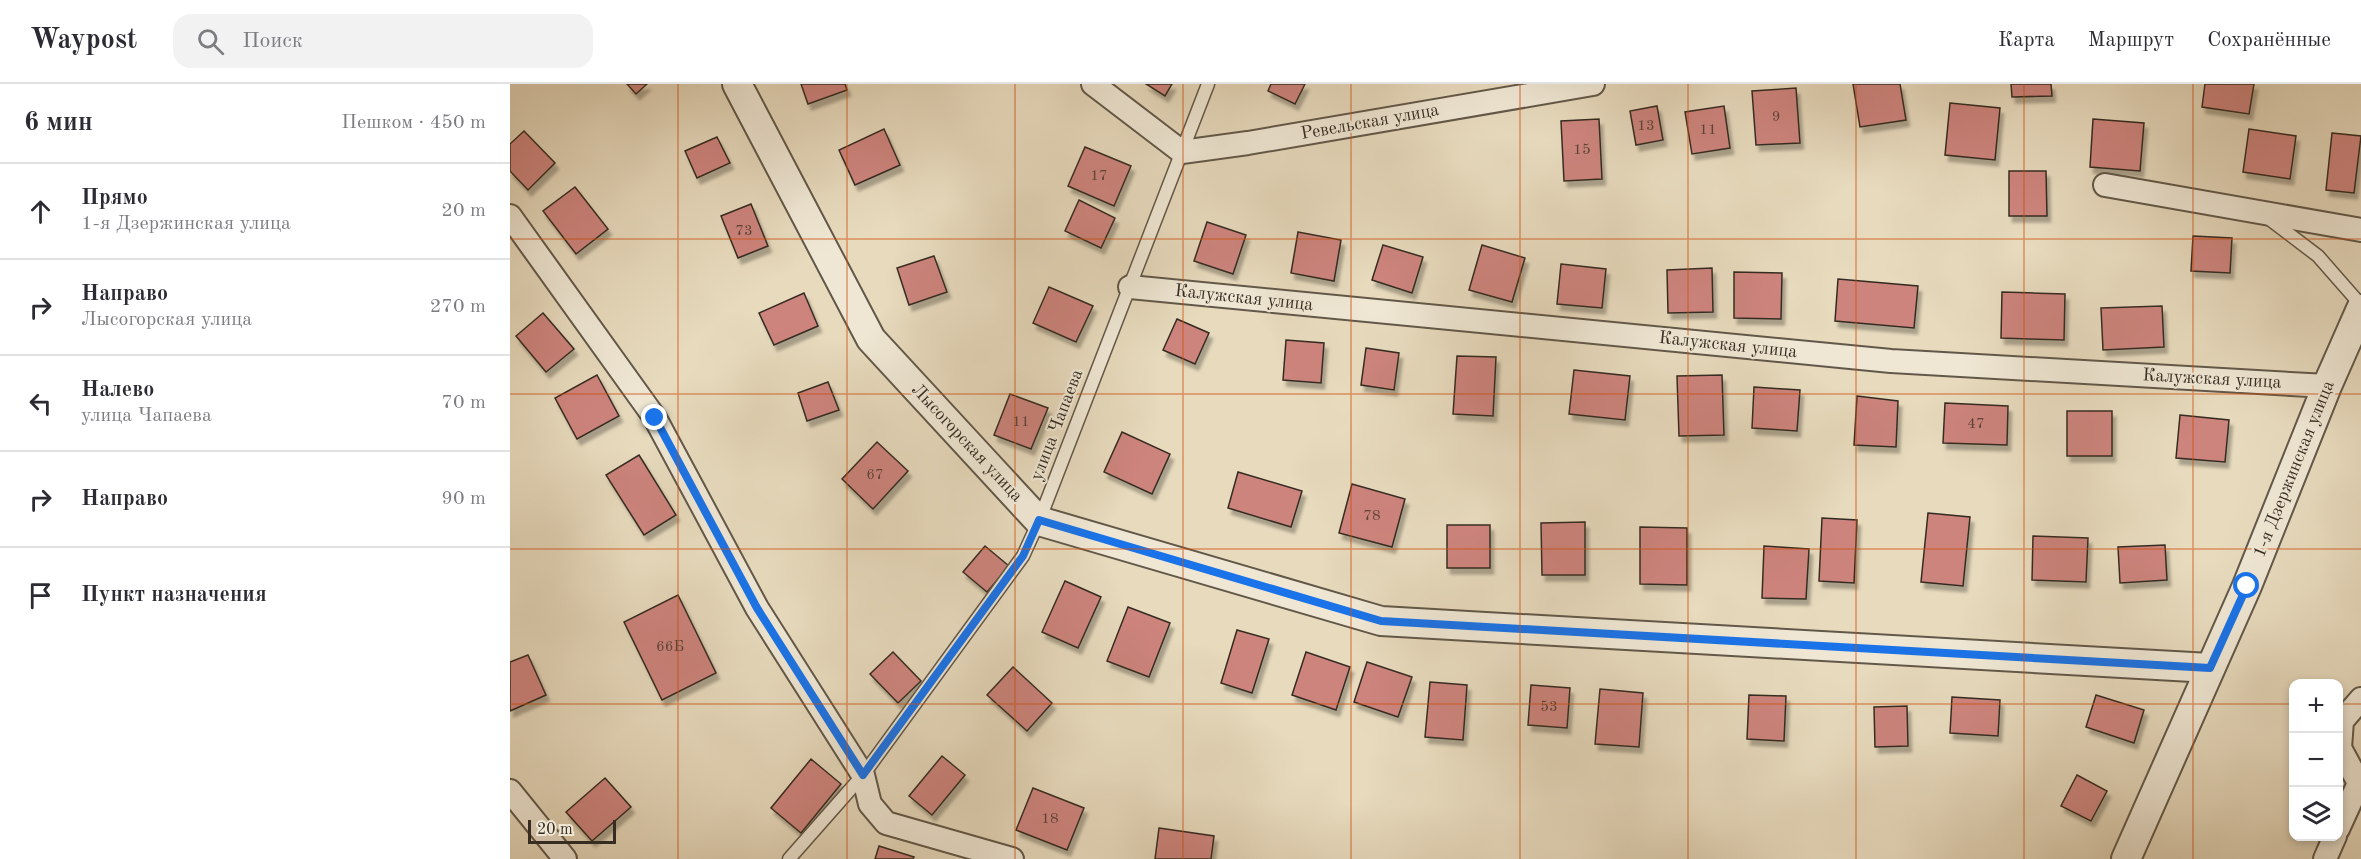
<!DOCTYPE html>
<html lang="ru">
<head>
<meta charset="utf-8">
<style>
	:root { --surface:#fff; --page:#f2f2f3; --text:#2b2b33; --muted:#7c7c81; --line:#e1e1e2 }
	body { margin:0; font-family:"Old Standard TT",serif; background:var(--page); color:var(--text) }
	.controls { position:absolute; right:18px; bottom:18px; display:grid; overflow:hidden; border-radius:12px; box-shadow:0 3px 9px #0003 }
	.controls button { width:54px; height:54px; display:grid; place-items:center; padding:0; border:0; border-bottom:2px solid var(--line); background:var(--surface); color:var(--text); font:30px sans-serif }
	.scale { position:absolute; left:18px; bottom:15px; width:88px; box-sizing:border-box; padding-left:6px; border:3px solid #362c22; border-top:0; font-size:16px; line-height:21px; white-space:nowrap; color:#362c22; -webkit-text-stroke:4px #efe7d4; paint-order:stroke }
	.stop { position:absolute; width:18px; height:18px; margin:-14px; border:4px solid #1a73e8; border-radius:50%; background:#fff }
	.stop.end { background:#1a73e8; border-color:#fff; box-shadow:0 2px 6px #0008 }
	.list { margin:0; padding:0; list-style:none }
	h2 { display:flex; justify-content:space-between; align-items:center; height:78px; margin:0; padding:0 24px; font-size:26px }
	h2 small { font-size:20px; font-weight:400; color:var(--muted) }
	.list li { display:grid; grid-template-columns:39px 1fr auto; gap:18px; align-items:center; box-sizing:border-box; height:96px; padding:0 24px; border-top:2px solid var(--line) }
	.list b { display:block; font-size:22px; white-space:nowrap }
	.list p { margin:0; font-size:20px; white-space:nowrap; color:var(--muted) }
	.list em { font-size:20px; font-style:normal; color:var(--muted) }
	.icon { flex:none; width:33px; height:33px; fill:none; stroke:currentColor; stroke-width:2; stroke-linecap:round; stroke-linejoin:round }
	.map { position:relative; flex:none; width:1851px; height:775px; overflow:hidden }
	header { display:flex; align-items:center; gap:36px; box-sizing:border-box; height:84px; padding:0 30px; background:var(--surface); border-bottom:2px solid var(--line) }
	header strong { font-size:28px }
	nav { display:flex; gap:33px; margin-inline-start:auto; font-size:21px }
	.search { width:420px; height:54px; background:var(--page); display:flex; align-items:center; gap:15px; box-sizing:border-box; padding:0 21px; border-radius:18px; color:var(--muted); font-size:22px }
	main { display:flex }
	aside { flex:1; background:var(--surface) }
	.map>svg:first-child { display:block }
	.building { fill:#cd847d; stroke:#362c22; stroke-width:1.5; filter:url(#shadow) }
	.lines { fill:none; stroke-linecap:round; stroke-linejoin:round }
	.service-casing { stroke:#625849; stroke-width:15 }
	.minor-casing { stroke:#625849; stroke-width:26 }
	.tertiary-casing { stroke:#625849; stroke-width:32 }
	.service { stroke:#efe7d4; stroke-width:12 }
	.minor { stroke:#efe7d4; stroke-width:22 }
	.tertiary { stroke:#efe7d4; stroke-width:28 }
	.route { stroke:#1a73e8; stroke-width:8 }
	.grid { fill:none; stroke:#cd520f; stroke-width:1.5; stroke-opacity:0.55 }
	.labels { text-anchor:middle; dominant-baseline:central; stroke-width:4.5; stroke-linejoin:round; paint-order:stroke }
	.number-label { font-size:15px; fill:#5c4239 }
	.street-label { font-size:18px; fill:#362c22; stroke:#efe7d4 }
</style>
</head>
<body>
<header>
<strong>Waypost</strong>
<div class="search"><svg class="icon" aria-label="search" viewBox="0 0 24 24"><circle cx="10" cy="10" r="6"/><path d="M15 15l6 6"/></svg>Поиск</div>
<nav><a>Карта</a><a>Маршрут</a><a>Сохранённые</a></nav>
</header>
<main>
<aside>
<h2>6 мин<small>Пешком · 450 m</small></h2>
<ul class="list">
<li><svg class="icon" aria-label="ahead" viewBox="0 0 24 24"><path d="M12 20V5M6 11l6-6 6 6"/></svg><div><b>Прямо</b><p>1-я Дзержинская улица</p></div><em>20 m</em></li>
<li><svg class="icon" aria-label="right" viewBox="0 0 24 24"><path d="M7 20v-9h11M14 6l5 5-5 5"/></svg><div><b>Направо</b><p>Лысогорская улица</p></div><em>270 m</em></li>
<li><svg class="icon" aria-label="left" viewBox="0 0 24 24"><path d="M17 20v-9H6M10 6l-5 5 5 5"/></svg><div><b>Налево</b><p>улица Чапаева</p></div><em>70 m</em></li>
<li><svg class="icon" aria-label="right" viewBox="0 0 24 24"><path d="M7 20v-9h11M14 6l5 5-5 5"/></svg><div><b>Направо</b></div><em>90 m</em></li>
<li><svg class="icon" aria-label="arrive" viewBox="0 0 24 24"><path d="M6 21V4h12l-3 4 3 4H6"/></svg><div><b>Пункт назначения</b></div></li>
</ul>
</aside>
<div class="map">
<svg width="1851" height="775" viewBox="0 0 1851 775">
	<defs>
		<filter id="shadow"><feDropShadow dx="3.5" dy="6" stdDeviation="1.5" flood-color="#0004"/></filter>
	</defs>
	<rect width="100%" height="100%" fill="#e7dabd"/>
	<filter id="stains"><feTurbulence type="fractalNoise" baseFrequency=".00333" numOctaves="4"/><feColorMatrix values="0 0 0 0 .2 0 0 0 0 .09 0 0 0 0 .02 0 0 0 .5 -.17"/></filter>
	<radialGradient id="worn" r=".72"><stop offset=".6" stop-color="#630" stop-opacity="0"/><stop offset="1" stop-color="#630" stop-opacity=".3"/></radialGradient>
	<g class="building">
		<path d="M117 0H137L126 10Z"/>
		<path d="M291 0H335L337 6 298 20Z"/>
		<path d="M636 0H662L655 12Z"/>
		<path d="M761 0H795L785 20 758 7Z"/>
		<path d="M1343 0H1390L1396 36 1350 43Z"/>
		<path d="M1501 0H1541L1542 12 1502 13Z"/>
		<path d="M1695 0H1744L1739 30 1692 23Z"/>
		<path d="M1286 4 1290 59 1246 61 1242 7Z"/>
		<path d="M1440 19 1490 24 1485 76 1435 71Z"/>
		<path d="M1147 22 1153 56 1126 61 1120 27Z"/>
		<path d="M1214 22 1220 64 1182 70 1175 28Z"/>
		<path d="M1089 35 1092 95 1054 97 1051 37Z"/>
		<path d="M1583 35 1634 39 1630 87 1580 83Z"/>
		<path d="M374 45 390 81 345 101 329 66Z"/>
		<path d="M1739 45 1786 52 1780 95 1733 88Z"/>
		<path d="M14 47 45 79 18 106 0 87V60Z"/>
		<path d="M1822 49 1851 52 1844 109 1816 106Z"/>
		<path d="M207 53 220 79 187 94 175 67Z"/>
		<path d="M575 63 621 82 604 122 558 102Z"/>
		<path d="M1499 87H1536L1537 132H1499Z"/>
		<path d="M65 103 98 145 66 170 33 127Z"/>
		<path d="M569 116 605 134 591 164 555 147Z"/>
		<path d="M241 120 258 162 228 174 211 132Z"/>
		<path d="M697 138 736 151 723 190 684 177Z"/>
		<path d="M788 148 831 156 824 197 781 189Z"/>
		<path d="M1683 152 1722 154 1720 189 1681 187Z"/>
		<path d="M873 161 913 173 902 209 862 196Z"/>
		<path d="M972 161 1015 174 1002 218 959 206Z"/>
		<path d="M424 172 437 208 399 221 387 184Z"/>
		<path d="M1051 180 1096 185 1092 224 1047 220Z"/>
		<path d="M1202 184 1203 228 1158 229 1157 186Z"/>
		<path d="M1224 188 1272 189 1271 235 1224 234Z"/>
		<path d="M1328 195 1408 202 1404 244 1325 237Z"/>
		<path d="M539 203 583 222 566 258 523 239Z"/>
		<path d="M1492 208 1555 210 1554 256 1491 254Z"/>
		<path d="M294 209 308 242 264 261 249 229Z"/>
		<path d="M1652 222 1654 263 1593 266 1591 224Z"/>
		<path d="M33 229 64 265 36 288 6 252Z"/>
		<path d="M667 235 699 249 685 280 653 266Z"/>
		<path d="M776 256 814 259 811 299 773 296Z"/>
		<path d="M856 264 889 269 884 306 851 301Z"/>
		<path d="M947 272 986 273 983 332 943 330Z"/>
		<path d="M1064 286 1120 292 1115 336 1059 330Z"/>
		<path d="M87 291 109 332 67 355 45 314Z"/>
		<path d="M1212 291 1214 351 1169 352 1167 292Z"/>
		<path d="M318 298 329 326 297 337 288 309Z"/>
		<path d="M1244 303 1290 306 1287 347 1242 344Z"/>
		<path d="M500 310 538 324 521 365 484 351Z"/>
		<path d="M1347 312 1388 317 1386 363 1344 361Z"/>
		<path d="M1435 319 1498 322 1497 361 1433 359Z"/>
		<rect x="1557" y="327" width="45" height="45"/>
		<path d="M1670 331 1719 336 1715 378 1666 374Z"/>
		<path d="M612 348 660 370 642 410 594 388Z"/>
		<path d="M367 358 398 387 363 425 332 395Z"/>
		<path d="M129 371 166 431 134 451 96 391Z"/>
		<path d="M728 388 792 407 781 443 718 424Z"/>
		<path d="M842 400 895 415 882 463 829 449Z"/>
		<path d="M1418 429 1460 433 1453 502 1411 498Z"/>
		<path d="M1312 434 1347 436 1344 499 1309 497Z"/>
		<path d="M1075 438V491H1032L1031 439Z"/>
		<rect x="937" y="441" width="43" height="43"/>
		<path d="M1130 443 1177 444V501L1130 500Z"/>
		<path d="M1523 452 1578 454 1576 498 1522 496Z"/>
		<path d="M1655 461 1657 496 1610 499 1608 463Z"/>
		<path d="M475 462 499 482 477 508 453 488Z"/>
		<path d="M1254 462 1299 465 1296 515 1252 514Z"/>
		<path d="M555 497 591 513 568 564 532 548Z"/>
		<path d="M168 511 206 589 152 616 114 538Z"/>
		<path d="M618 523 660 539 639 593 597 577Z"/>
		<path d="M727 546 759 555 742 609 711 599Z"/>
		<path d="M383 568 411 597 388 619 360 590Z"/>
		<path d="M796 568 840 583 826 626 782 611Z"/>
		<path d="M18 571 36 611 0 627V578Z"/>
		<path d="M857 578 902 593 888 633 844 618Z"/>
		<path d="M503 583 542 619 517 647 477 611Z"/>
		<path d="M920 598 957 601 953 656 915 653Z"/>
		<path d="M1021 601 1060 604 1057 644 1018 641Z"/>
		<path d="M1090 605 1133 609 1129 663 1085 660Z"/>
		<path d="M1239 611 1276 612 1274 657 1237 655Z"/>
		<path d="M1586 611 1634 626 1624 659 1576 643Z"/>
		<path d="M1442 613 1490 616 1488 652 1440 649Z"/>
		<path d="M1397 622 1398 662 1365 663 1364 623Z"/>
		<path d="M432 672 455 691 422 731 399 712Z"/>
		<path d="M301 675 331 700 291 749 261 724Z"/>
		<path d="M1567 691 1597 707 1581 737 1551 722Z"/>
		<path d="M95 694 121 723 82 757 56 728Z"/>
		<path d="M523 704 574 724 557 766 506 746Z"/>
		<path d="M649 744 704 752 701 775H645Z"/>
		<path d="M369 762 404 773 403 775H365Z"/>
	</g>
	<g class="lines">
		<g class="service-casing">
			<g id="service">
				<path d="M1758 134 1808 172 1851 221"/>
				<path d="M279 775 353 691 513 472 529 437 698 0"/>
			</g>
		</g>
		<g class="minor-casing">
			<g id="minor">
				<path d="M583 0 672 68 738 59 1083 0"/>
				<path d="M1595 101 1851 146"/>
				<path d="M0 132 145 334 247 524 353 691 360 720 376 739 502 775"/>
				<path d="M620 203 1381 277 1817 302"/>
				<path d="M0 707 55 775"/>
				<path d="M1828 745 1849 699 1830 664 1832 637 1851 615"/>
				<path d="M1815 775 1825 752"/>
			</g>
		</g>
		<g class="tertiary-casing">
			<g id="tertiary">
				<path d="M227 0 361 255 529 437 871 537 1700 584"/>
				<path d="M1616 775 1737 502 1817 302 1851 225"/>
			</g>
		</g>
		<use href="#service" class="service"/>
		<use href="#minor" class="minor"/>
		<use href="#tertiary" class="tertiary"/>
	</g>
	<g class="lines">
		<path class="route" d="M145 334 247 524 353 691 513 472 529 436 871 537 1700 584 1737 502"/>
	</g>
	<path class="grid" d="M168 0V775M337 0V775M505 0V775M673 0V775M841 0V775M1010 0V775M1178 0V775M1346 0V775M1514 0V775M1683 0V775M0 155H1851M0 310H1851M0 465H1851M0 620H1784M1828 620H1851"/>
	<g class="labels">
		<g class="number-label">
			<text x="1266" y="33">9</text>
			<text x="1136" y="42">13</text>
			<text x="1198" y="46">11</text>
			<text x="1072" y="66">15</text>
			<text x="589" y="92">17</text>
			<text x="234" y="147">73</text>
			<text x="511" y="338">11</text>
			<text x="1466" y="340">47</text>
			<text x="365" y="391">67</text>
			<text x="862" y="432">78</text>
			<text x="160" y="563">66Б</text>
			<text x="1039" y="623">53</text>
			<text x="540" y="735">18</text>
		</g>
		<g class="street-label">
			<text transform="translate(860 38) rotate(-10)">Ревельская улица</text>
			<text transform="translate(734 214) rotate(6)">Калужская улица</text>
			<text transform="translate(1218 261) rotate(6)">Калужская улица</text>
			<text transform="translate(1702 295) rotate(3)">Калужская улица</text>
			<text transform="translate(547 341) rotate(-69)">улица Чапаева</text>
			<text transform="translate(457 359) rotate(47)">Лысогорская улица</text>
			<text transform="translate(1784 385) rotate(-68)">1-я Дзержинская улица</text>
		</g>
	</g>
	<rect width="100%" height="100%" filter="url(#stains)"/>
	<rect width="100%" height="100%" fill="url(#worn)"/>
</svg>
<div class="controls">
<button>+</button>
<button>−</button>
<button><svg class="icon" aria-label="layers" viewBox="0 0 24 24"><path d="M12 4l9 5-9 5-9-5zM3 14l9 5 9-5"/></svg></button>
</div>
<div class="scale">20 m</div>
<div class="stop" style="left:1737px;top:502px"></div>
<div class="stop end" style="left:145px;top:334px"></div>
</div>
</main>
</body>
</html>
